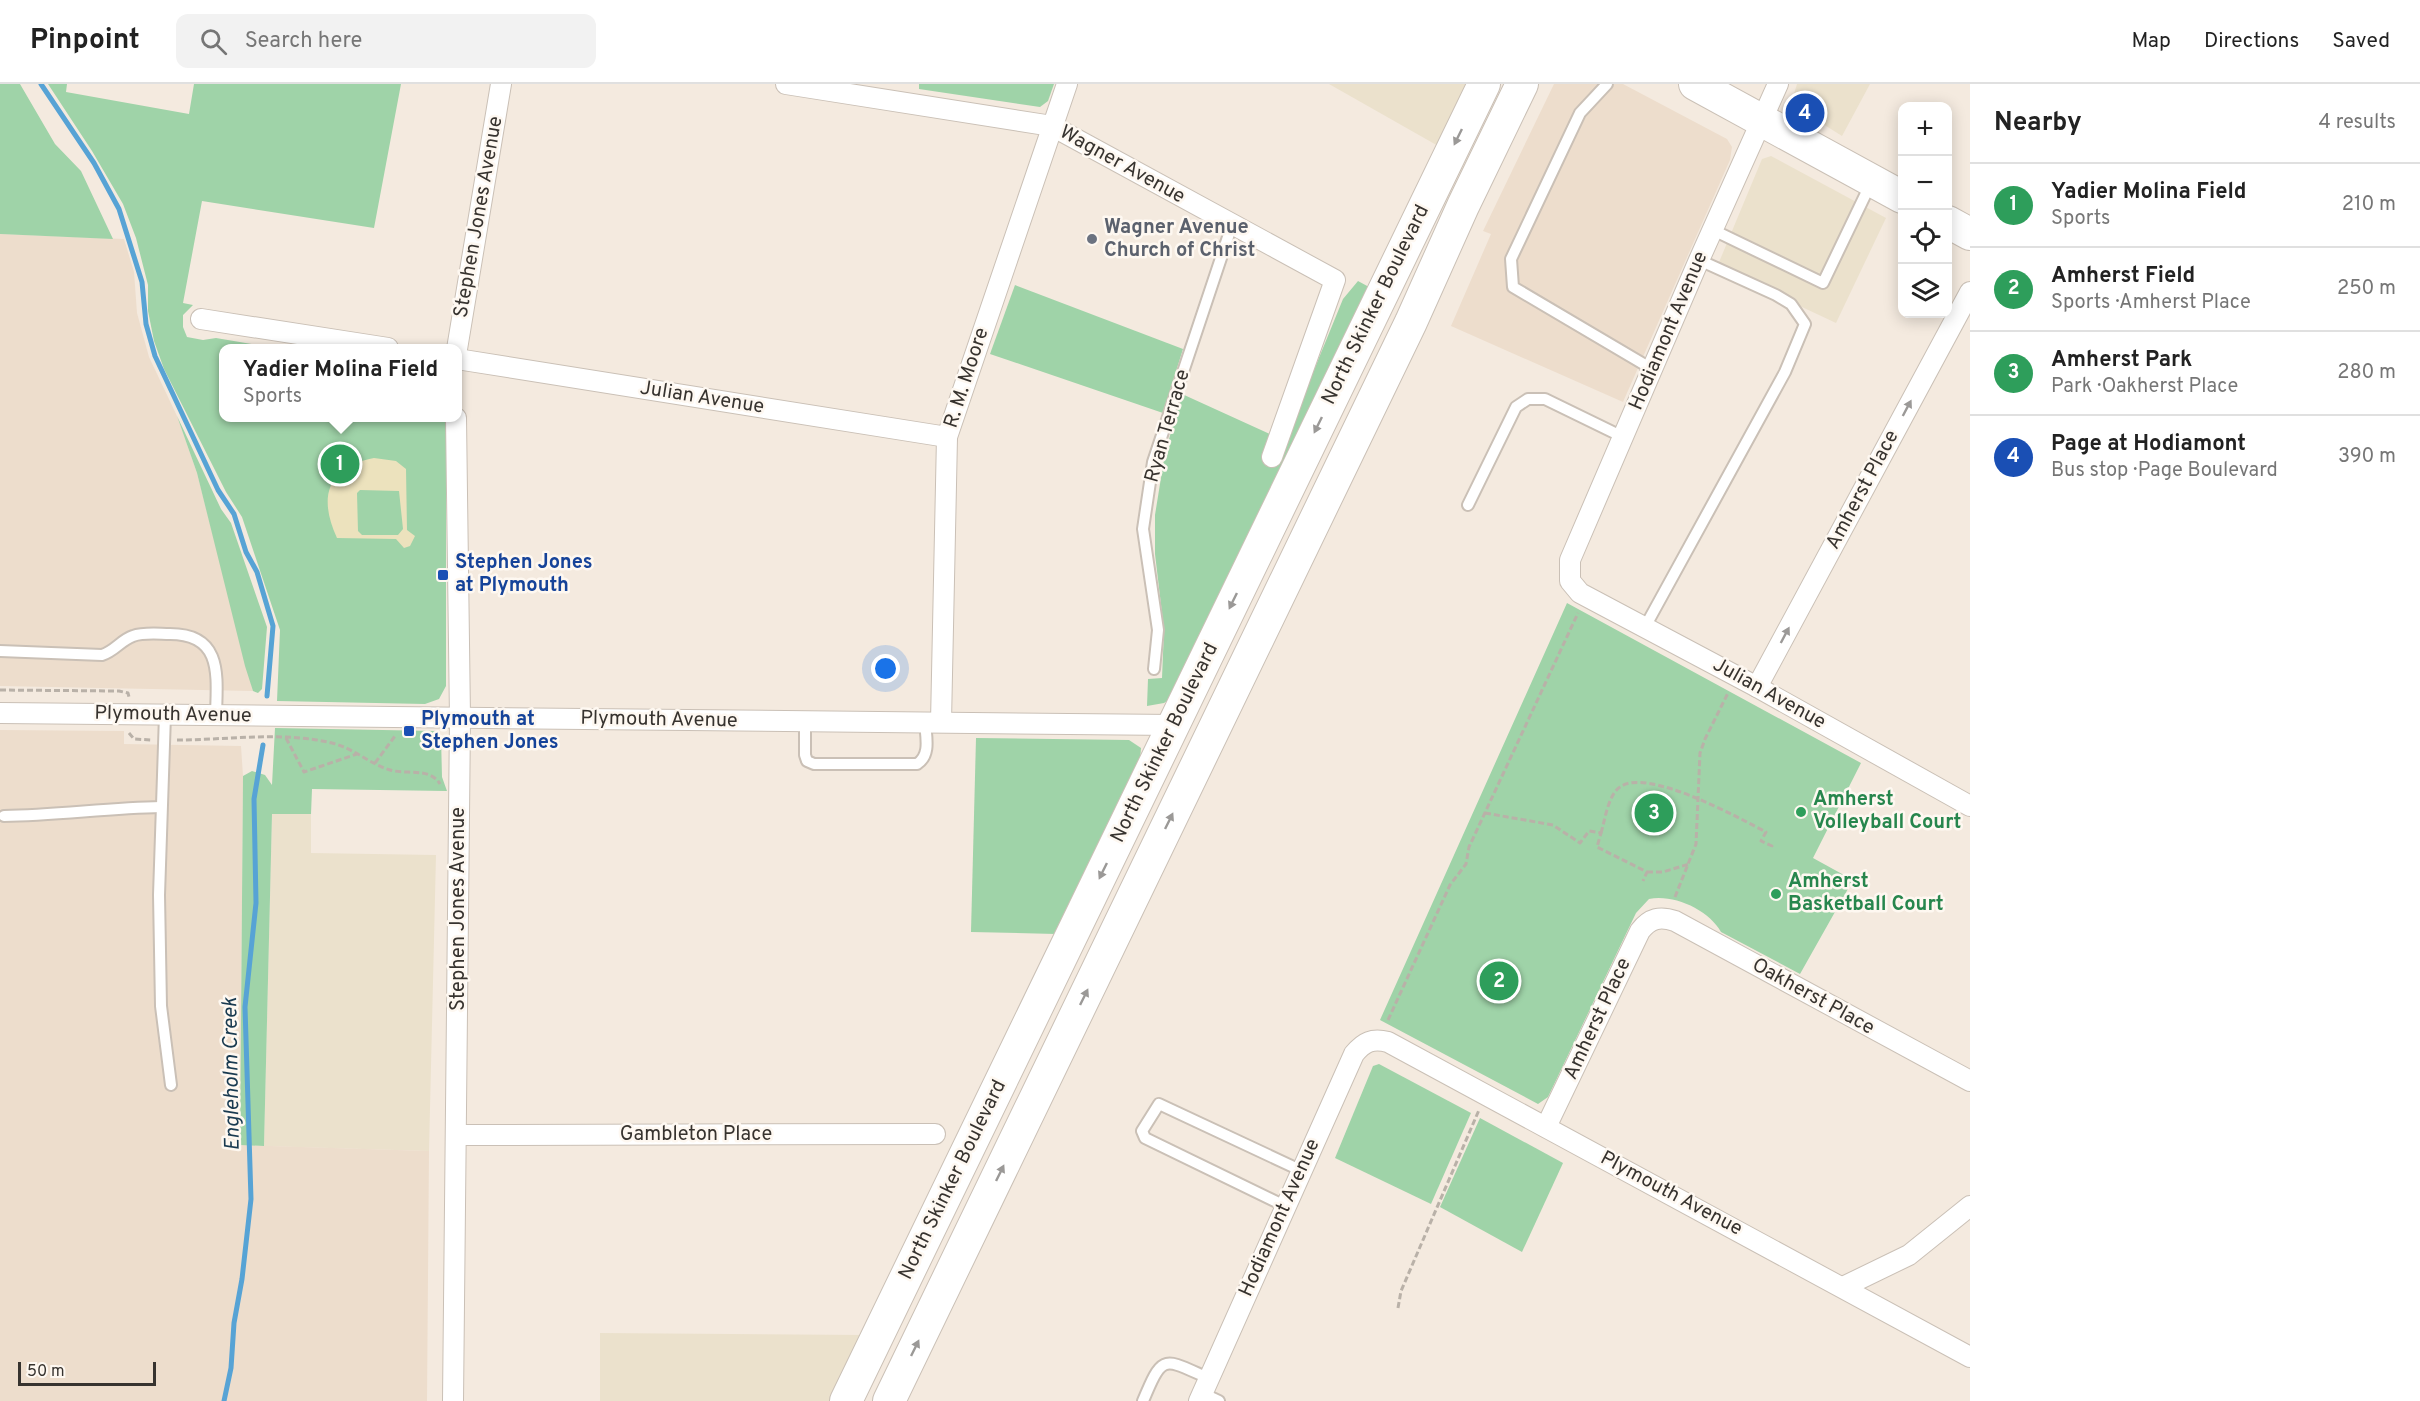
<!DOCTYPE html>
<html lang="en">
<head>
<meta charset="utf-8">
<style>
	:root { --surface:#fff; --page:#f2f2f2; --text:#222; --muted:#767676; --line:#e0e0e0; --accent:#0f766e }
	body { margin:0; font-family:Overpass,sans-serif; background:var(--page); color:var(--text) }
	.controls { position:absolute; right:18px; top:18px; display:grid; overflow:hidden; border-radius:12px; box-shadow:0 3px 15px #0003 }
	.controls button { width:54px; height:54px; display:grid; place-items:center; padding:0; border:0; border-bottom:2px solid var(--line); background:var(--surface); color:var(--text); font:30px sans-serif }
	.scale { position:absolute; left:18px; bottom:15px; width:138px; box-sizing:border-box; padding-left:6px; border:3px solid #37332f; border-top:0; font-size:16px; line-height:21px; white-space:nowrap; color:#37332f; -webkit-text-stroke:4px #fef8f1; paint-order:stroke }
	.you { position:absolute; left:886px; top:585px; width:21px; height:21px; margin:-15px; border:4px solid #fff; border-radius:50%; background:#1a73e8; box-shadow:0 0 0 9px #1a73e833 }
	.badge { display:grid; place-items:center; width:39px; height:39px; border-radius:50%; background:var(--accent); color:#fff; font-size:20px; font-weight:700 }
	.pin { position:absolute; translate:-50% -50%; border:3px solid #fff; box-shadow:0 2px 6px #0006 }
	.popup { position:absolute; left:219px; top:260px; width:243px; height:78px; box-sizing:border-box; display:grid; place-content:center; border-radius:12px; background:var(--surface); filter:drop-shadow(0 2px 4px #0005); font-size:20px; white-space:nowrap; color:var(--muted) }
	.popup b { font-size:22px; color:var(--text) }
	.popup::after { content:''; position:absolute; left:50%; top:100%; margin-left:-12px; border:12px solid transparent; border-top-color:var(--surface) }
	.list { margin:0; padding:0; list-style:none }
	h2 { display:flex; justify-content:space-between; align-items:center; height:78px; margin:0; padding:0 24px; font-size:26px }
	h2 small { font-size:20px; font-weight:400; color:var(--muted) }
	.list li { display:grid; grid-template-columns:39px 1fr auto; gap:18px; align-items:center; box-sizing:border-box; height:84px; padding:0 24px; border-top:2px solid var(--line) }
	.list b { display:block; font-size:22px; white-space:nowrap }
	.list p { margin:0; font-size:20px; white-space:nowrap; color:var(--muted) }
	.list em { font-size:20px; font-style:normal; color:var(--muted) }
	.icon { flex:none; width:33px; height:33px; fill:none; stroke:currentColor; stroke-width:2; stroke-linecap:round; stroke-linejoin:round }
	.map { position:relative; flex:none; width:1970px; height:1317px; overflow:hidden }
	header { display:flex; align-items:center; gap:36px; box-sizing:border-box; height:84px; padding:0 30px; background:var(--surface); border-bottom:2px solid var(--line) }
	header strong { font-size:28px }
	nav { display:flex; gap:33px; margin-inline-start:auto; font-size:21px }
	.search { width:420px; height:54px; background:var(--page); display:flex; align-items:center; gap:15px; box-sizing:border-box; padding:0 21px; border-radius:12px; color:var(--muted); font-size:22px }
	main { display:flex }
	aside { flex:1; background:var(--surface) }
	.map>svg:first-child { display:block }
	.commercial { fill:#ebe1cc }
	.built { fill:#edddcc }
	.green { fill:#9fd3a8 }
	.sand { fill:#ece2bd; fill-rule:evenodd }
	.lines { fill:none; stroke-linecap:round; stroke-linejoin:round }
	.stream { stroke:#57a3d5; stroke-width:5 }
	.service-casing { stroke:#cac0b6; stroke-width:14 }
	.minor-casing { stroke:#cac0b6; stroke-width:22 }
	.primary-casing { stroke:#cac0b6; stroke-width:34 }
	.path { stroke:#b9b1a8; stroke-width:3; stroke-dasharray:6 3; stroke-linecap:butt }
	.service { stroke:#fff; stroke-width:10 }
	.minor { stroke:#fff; stroke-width:20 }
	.primary { stroke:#fff; stroke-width:32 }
	.oneway { fill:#9b9997 }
	.worship-dot { fill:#6b7280; stroke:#fef8f1; stroke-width:2 }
	.transit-dot { fill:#1a4fb4; stroke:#fef8f1; stroke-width:2 }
	.leisure-dot { fill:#2e9e5b; stroke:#fef8f1; stroke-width:2 }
	.labels { text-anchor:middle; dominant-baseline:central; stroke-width:5; stroke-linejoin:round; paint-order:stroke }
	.street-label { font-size:20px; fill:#37332f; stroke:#fef8f1 }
	.worship-label { font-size:20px; font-weight:bold; fill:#5b616d; stroke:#fef8f1; text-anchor:start }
	.transit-label { font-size:20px; font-weight:bold; fill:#164399; stroke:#fef8f1; text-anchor:start }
	.leisure-label { font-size:20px; font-weight:bold; fill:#27864d; stroke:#fef8f1; text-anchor:start }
	.water-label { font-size:21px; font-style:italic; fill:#193a50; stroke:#fef8f1 }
</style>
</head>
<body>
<header>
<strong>Pinpoint</strong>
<div class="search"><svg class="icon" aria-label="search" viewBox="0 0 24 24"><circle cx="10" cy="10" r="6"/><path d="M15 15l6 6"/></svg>Search here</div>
<nav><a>Map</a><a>Directions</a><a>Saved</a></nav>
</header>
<main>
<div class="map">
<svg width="1970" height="1317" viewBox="0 0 1970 1317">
	<rect width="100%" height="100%" fill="#f4eadf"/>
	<g class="commercial">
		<path d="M1329 0H1471L1440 63Z"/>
		<path d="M1797 0H1870L1842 52 1791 20Z"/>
		<path d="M1771 72 1886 134 1836 239 1717 183 1762 75Z"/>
		<path d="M272 730H311V769L436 771 429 1067 264 1062Z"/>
		<path d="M600 1249 864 1251 831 1317H600Z"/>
	</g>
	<g class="built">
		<path d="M1554 0H1623L1727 55 1732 63 1730 76 1623 318 1451 242 1491 150 1483 147Z"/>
		<path d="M0 150 124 155 134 188 137 229 149 273 177 332 197 389 253 607 0 602Z"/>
		<path d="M0 646 124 647V660L241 662 243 692 240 1061 429 1067 427 1317H0Z"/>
	</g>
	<g class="green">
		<path d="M0 0H20L55 60 81 87 113 155 0 150Z"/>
		<path d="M48 0H67L66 8 189 30 194 0H401L374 144 202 117 183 219 193 221 183 231V243L187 253 203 256 216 254 276 264H223V334H446V602L439 615 425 620 277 617 280 546 242 433 226 408 164 285 154 257 148 227V201L136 154 123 120 92 67Z"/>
		<path d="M919 0H1054L1048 17 1040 23 919 5Z"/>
		<path d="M1358 197 1369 203 1171 614 1164 619 1147 622 1148 595 1162 594 1164 546 1155 470V431L1165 369 1182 310 1285 357 1343 215Z"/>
		<path d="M1015 201 1183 265 1163 329 990 270Z"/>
		<path d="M177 332 221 425 231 439 267 543 262 605 258 609 253 607 245 582 197 389Z"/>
		<path d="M1567 519 1861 679 1813 774 1853 796 1800 890 1721 848C1709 826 1674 810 1649 815L1636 829 1548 1013 1538 1020 1380 936Z"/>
		<path d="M275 644 436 647 441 652 442 693 447 707 312 705 311 730H272L264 1062 240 1061 243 692 252 687 265 691 272 701Z"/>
		<path d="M976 654 1129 656 1141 664 1140 676 1056 850 971 848Z"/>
		<path d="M1379 980 1471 1029 1431 1120 1335 1074 1373 982Z"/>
		<path d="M1480 1034 1563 1079 1522 1168 1440 1123Z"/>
	</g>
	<path class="sand" d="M374 374 396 377 406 385 407 446 415 452 410 462 404 464 396 455 337 454C318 413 327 383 374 374ZM360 406 399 407 403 445 398 451H362L358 447 357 409Z"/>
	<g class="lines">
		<g class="stream">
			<path d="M41 0 94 79 119 125 142 198 146 240 155 272 218 406 234 430 246 468 257 488 273 542 267 612"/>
			<path d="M224 1317 231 1284 234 1239 242 1195 251 1115 245 923 256 819 254 715 263 661"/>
		</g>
		<g class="service-casing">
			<g id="service">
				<path d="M1607 0 1580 29 1511 175 1513 203 1652 285"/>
				<path d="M1713 146 1823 199 1871 99"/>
				<path d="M1468 421 1516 323 1528 315H1545L1623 353"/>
				<path d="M1645 543 1785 288 1805 240 1791 220 1776 211 1699 176"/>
				<path d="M0 567 102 571C115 567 121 556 133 552 144 548 159 550 170 550 223 550 217 592 216 631"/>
				<path d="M1154 585 1158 546 1143 445 1153 378 1232 141"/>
				<path d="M165 631 159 811 161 922 171 1001"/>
				<path d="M805 638V671L807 677 814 680H917C931 671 926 653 925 638"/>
				<path d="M4 732C57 731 109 724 161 723"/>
				<path d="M1285 1122 1145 1054 1142 1047 1159 1020 1300 1086"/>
				<path d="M1202 1309 1219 1317"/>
				<path d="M1143 1317C1163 1269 1163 1274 1208 1294"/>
			</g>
		</g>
		<g class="minor-casing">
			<g id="minor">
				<path d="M786 0 1052 42 1335 196 1272 373"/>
				<path d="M1778 0 1699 176 1570 476V497L1580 509 1757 603 1970 722"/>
				<path d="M201 235 388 264"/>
				<path d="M457 265 501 0"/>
				<path d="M457 275 947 353"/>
				<path d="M1757 603 1970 208"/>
				<path d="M0 629 1174 641"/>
				<path d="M941 638 947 353 1067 0"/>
				<path d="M1546 1043 1640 847C1650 834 1660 832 1675 837L1970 997"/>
				<path d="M457 1051 935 1050"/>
				<path d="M1843 1203 1909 1171 1970 1122"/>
				<path d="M453 1317 460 634 456 334"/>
				<path d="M1199 1317 1354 970C1364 958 1372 954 1388 958L1970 1273"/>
			</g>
		</g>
		<g class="primary-casing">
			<g id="primary">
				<path d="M1695 0 1902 113"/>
				<path d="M1948 138 1970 150"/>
				<path d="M846 1317 1484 0"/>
				<path d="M889 1317 1411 238 1463 122 1522 0"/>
			</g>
		</g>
		<g class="path">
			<path d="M0 606 119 607 128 609 129 613"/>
			<path d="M129 649 134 655 152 656"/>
			<path d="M286 654 304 688 357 670"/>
			<path d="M177 656C228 656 282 647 332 659 353 664 370 680 390 686 407 691 430 683 440 700"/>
			<path d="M375 679 395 652"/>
			<path d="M1485 729 1553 741 1580 759 1589 747 1601 749 1597 763 1647 788 1643 797"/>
			<path d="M1601 749C1605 736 1608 711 1620 703 1647 683 1739 734 1766 748L1761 757 1772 762 1770 765"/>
			<path d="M1647 788H1663L1689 780"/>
			<path d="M1675 813 1696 760 1700 669 1705 655 1728 609"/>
			<path d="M1388 936 1450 801 1466 780 1469 763 1578 529"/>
			<path d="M1398 1224 1401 1207 1479 1026"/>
		</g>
		<use href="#service" class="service"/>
		<use href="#minor" class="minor"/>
		<use href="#primary" class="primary"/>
	</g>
	<defs><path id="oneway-solid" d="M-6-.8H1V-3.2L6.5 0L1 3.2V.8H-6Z" transform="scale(1.5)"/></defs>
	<g class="oneway">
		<use href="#oneway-solid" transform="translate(1458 53) rotate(116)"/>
		<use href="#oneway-solid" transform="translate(1907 324) rotate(-62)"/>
		<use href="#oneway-solid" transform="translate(1318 341) rotate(116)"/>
		<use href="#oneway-solid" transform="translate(1233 517) rotate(116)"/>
		<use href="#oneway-solid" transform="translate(1785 551) rotate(-62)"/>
		<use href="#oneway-solid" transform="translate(1169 737) rotate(-64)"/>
		<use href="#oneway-solid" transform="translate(1103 787) rotate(116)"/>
		<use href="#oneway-solid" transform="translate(1084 913) rotate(-64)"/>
		<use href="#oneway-solid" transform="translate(1000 1089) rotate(-64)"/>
		<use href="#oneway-solid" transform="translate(915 1264) rotate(-64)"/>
	</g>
	<circle class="worship-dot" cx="1092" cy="155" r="6"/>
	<g class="transit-dot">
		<rect x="437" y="485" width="12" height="12" rx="3"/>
		<rect x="403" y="641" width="12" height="12" rx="3"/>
	</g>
	<g class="leisure-dot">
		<circle cx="1801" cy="728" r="6"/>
		<circle cx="1776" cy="810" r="6"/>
	</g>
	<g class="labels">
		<g class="street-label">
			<text transform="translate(1122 81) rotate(29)">Wagner Avenue</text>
			<text transform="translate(479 133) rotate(-80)">Stephen Jones Avenue</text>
			<text transform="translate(1376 221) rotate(-64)">North Skinker Boulevard</text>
			<text transform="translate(1669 247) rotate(-67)">Hodiamont Avenue</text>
			<text transform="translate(967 294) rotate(-72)">R. M. Moore</text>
			<text transform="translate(702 314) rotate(9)">Julian Avenue</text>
			<text transform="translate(1168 342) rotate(-74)">Ryan Terrace</text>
			<text transform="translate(1863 406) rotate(-62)">Amherst Place</text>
			<text transform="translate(1769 610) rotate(29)">Julian Avenue</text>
			<text transform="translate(173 631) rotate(1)">Plymouth Avenue</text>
			<text transform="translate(659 636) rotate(1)">Plymouth Avenue</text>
			<text transform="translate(1165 659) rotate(-64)">North Skinker Boulevard</text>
			<text transform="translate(459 825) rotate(-90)">Stephen Jones Avenue</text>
			<text transform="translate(1813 913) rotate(29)">Oakherst Place</text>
			<text transform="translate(1598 935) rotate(-65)">Amherst Place</text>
			<text x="696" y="1051">Gambleton Place</text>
			<text transform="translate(953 1096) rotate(-64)">North Skinker Boulevard</text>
			<text transform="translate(1671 1110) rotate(28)">Plymouth Avenue</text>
			<text transform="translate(1280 1134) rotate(-66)">Hodiamont Avenue</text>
		</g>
		<g class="worship-label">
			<text x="1104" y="144">Wagner Avenue<tspan x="1104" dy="23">Church of Christ</tspan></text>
		</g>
		<g class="transit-label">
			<text x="455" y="479">Stephen Jones<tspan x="455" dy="23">at Plymouth</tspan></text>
			<text x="421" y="636">Plymouth at<tspan x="421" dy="23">Stephen Jones</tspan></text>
		</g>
		<g class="leisure-label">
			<text x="1813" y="716">Amherst<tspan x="1813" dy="23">Volleyball Court</tspan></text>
			<text x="1788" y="798">Amherst<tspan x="1788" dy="23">Basketball Court</tspan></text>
		</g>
		<g class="water-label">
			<text transform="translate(232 990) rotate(-91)">Engleholm Creek</text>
		</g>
	</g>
</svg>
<div class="controls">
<button>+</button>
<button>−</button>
<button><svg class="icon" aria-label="locate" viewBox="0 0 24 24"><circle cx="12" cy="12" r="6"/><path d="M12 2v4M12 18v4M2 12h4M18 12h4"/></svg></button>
<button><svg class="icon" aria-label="layers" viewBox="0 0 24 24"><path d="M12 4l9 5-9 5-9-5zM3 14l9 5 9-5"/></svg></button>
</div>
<div class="scale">50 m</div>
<div class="you"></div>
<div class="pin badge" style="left:340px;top:380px;background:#2e9e5b">1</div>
<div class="popup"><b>Yadier Molina Field</b>Sports</div>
<div class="pin badge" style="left:1499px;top:897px;background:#2e9e5b">2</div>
<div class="pin badge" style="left:1654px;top:729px;background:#2e9e5b">3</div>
<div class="pin badge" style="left:1805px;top:29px;background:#1a4fb4">4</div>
</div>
<aside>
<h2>Nearby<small>4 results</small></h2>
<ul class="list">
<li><span class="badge" style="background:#2e9e5b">1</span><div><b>Yadier Molina Field</b><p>Sports</p></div><em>210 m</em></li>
<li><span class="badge" style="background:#2e9e5b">2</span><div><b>Amherst Field</b><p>Sports · Amherst Place</p></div><em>250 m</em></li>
<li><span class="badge" style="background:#2e9e5b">3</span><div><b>Amherst Park</b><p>Park · Oakherst Place</p></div><em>280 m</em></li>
<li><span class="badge" style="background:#1a4fb4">4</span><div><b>Page at Hodiamont</b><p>Bus stop · Page Boulevard</p></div><em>390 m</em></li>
</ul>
</aside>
</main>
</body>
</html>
